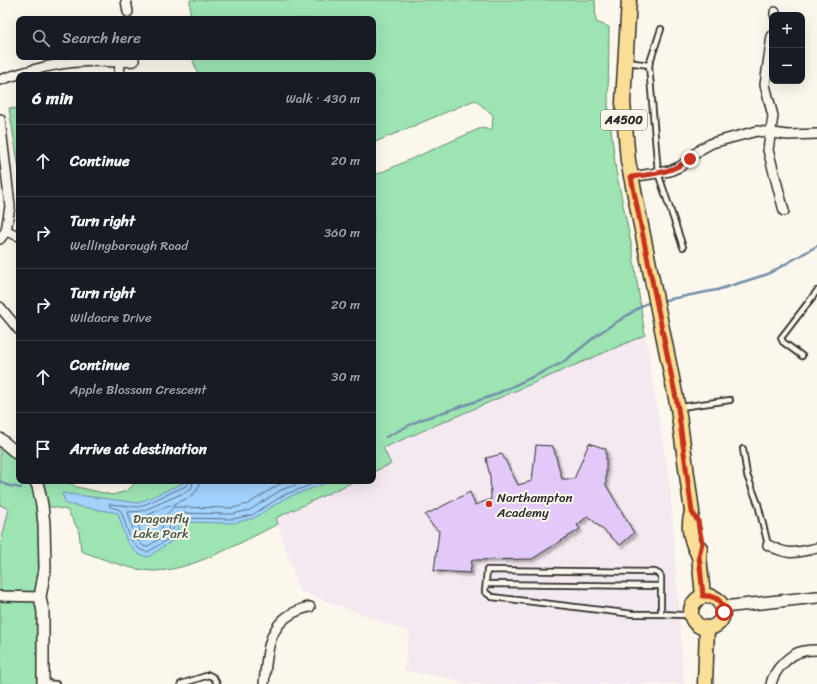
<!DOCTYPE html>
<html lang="en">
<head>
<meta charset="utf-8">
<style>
	:root { --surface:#171b24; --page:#242831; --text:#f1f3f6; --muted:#9ea1a6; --line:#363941 }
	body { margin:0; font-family:Sriracha,sans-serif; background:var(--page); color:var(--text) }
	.controls { position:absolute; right:12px; top:12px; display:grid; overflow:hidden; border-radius:8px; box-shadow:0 4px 16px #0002 }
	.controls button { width:36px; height:36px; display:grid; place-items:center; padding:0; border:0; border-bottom:1px solid var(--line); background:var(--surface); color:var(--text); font:20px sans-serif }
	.stop { position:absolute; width:12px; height:12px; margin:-9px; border:3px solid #c8321e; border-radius:50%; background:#fff }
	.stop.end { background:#c8321e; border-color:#fff; box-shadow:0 1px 4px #0008 }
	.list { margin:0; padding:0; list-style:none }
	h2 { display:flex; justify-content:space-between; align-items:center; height:52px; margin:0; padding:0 16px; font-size:17px }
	h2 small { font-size:13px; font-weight:400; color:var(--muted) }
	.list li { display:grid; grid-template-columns:26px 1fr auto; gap:12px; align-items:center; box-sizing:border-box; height:72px; padding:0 16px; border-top:1px solid var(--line) }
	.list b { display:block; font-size:15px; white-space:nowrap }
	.list p { margin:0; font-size:13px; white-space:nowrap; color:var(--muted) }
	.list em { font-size:13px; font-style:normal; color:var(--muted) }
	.icon { flex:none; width:22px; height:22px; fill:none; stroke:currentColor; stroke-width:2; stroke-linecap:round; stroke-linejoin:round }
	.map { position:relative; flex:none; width:817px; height:684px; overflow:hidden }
	.search { position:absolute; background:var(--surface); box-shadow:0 4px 16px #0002; left:16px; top:16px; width:360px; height:44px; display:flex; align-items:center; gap:10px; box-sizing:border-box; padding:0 14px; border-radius:8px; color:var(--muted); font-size:15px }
	.panel { position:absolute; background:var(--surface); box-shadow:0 4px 16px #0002; left:16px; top:72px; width:360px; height:412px; border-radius:8px }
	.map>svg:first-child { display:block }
	.built { fill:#f4e9f0 }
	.green { fill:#9ce4b2; stroke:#64886e }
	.water { fill:#a2d3ff; stroke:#7290aa }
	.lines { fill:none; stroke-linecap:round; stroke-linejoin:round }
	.shore { stroke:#5b6e80; stroke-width:1 }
	.stream { stroke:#7290aa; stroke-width:2.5 }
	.building { fill:#e2c9f9; stroke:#2b2b2b; filter:url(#shadow) }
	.service-casing { stroke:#2b2b2b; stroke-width:8 }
	.minor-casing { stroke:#2b2b2b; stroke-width:12 }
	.tertiary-casing { stroke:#2b2b2b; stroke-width:14 }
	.primary-casing { stroke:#2b2b2b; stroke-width:17 }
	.service { stroke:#fbf7ec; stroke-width:4.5 }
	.minor { stroke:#fbf7ec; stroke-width:9 }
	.tertiary { stroke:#fbf7ec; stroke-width:11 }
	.primary { stroke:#fbdf96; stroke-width:14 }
	.route { stroke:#c8321e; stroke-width:5 }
	.poi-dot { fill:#c8321e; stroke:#fbf7ec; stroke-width:1.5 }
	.labels { text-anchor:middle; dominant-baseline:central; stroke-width:4; stroke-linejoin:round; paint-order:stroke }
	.shield { fill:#fbf7ec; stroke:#696865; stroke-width:1 }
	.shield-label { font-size:12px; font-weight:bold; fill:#2b2b2b }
	.poi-label { font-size:13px; fill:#2b2b2b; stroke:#fbf7ec; text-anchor:start }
	.park-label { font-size:13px; fill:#47594d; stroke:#fbf7ec }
</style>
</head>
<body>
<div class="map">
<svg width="817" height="684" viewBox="0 0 817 684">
	<defs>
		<filter id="shadow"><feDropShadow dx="3" dy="3" stdDeviation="1" flood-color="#0004"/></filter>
	</defs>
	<rect width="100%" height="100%" fill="#fbf7ec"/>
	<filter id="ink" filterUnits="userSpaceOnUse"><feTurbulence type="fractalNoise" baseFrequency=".025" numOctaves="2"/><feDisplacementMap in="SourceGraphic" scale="8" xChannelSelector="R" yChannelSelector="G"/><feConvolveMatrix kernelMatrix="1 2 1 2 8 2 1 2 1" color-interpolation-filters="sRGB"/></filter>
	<g filter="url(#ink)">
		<g class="built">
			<path d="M645 335 670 485 684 684H459V680L405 671 409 632 299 591 276 519 355 481H373V472L391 464 383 448Z"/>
			<path d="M0 505 9 509 0 546Z"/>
		</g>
		<g class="green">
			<path d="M190 0H595L596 22 609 27 608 104 616 171 632 248 645 335 383 448 391 464 373 472V176L481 128 492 130 493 115 475 100 373 143V75H198L192 57H373V19H190Z"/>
			<path d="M9 108 19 109V169Z"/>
			<path d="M0 439 19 455V481H66L77 487 112 495 127 491 135 483 149 481H355L276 518 278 524C243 541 194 570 155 571 132 571 103 559 81 551L79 531 67 510 42 505 43 684H0V546L9 509 0 505Z"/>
		</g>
		<path class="water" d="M188 481H332L286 498 254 518 234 523 179 522 175 539 148 557 138 554 127 542 118 513 66 504 62 493 138 503Z"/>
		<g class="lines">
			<g class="shore">
				<path d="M188 481V484L186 486 139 507 109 504 110 507 118 509 121 511C127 525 129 550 148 552L171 537 175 521 178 518 233 519 252 515 284 495 321 481"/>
				<path d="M193 481 192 487 188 491 142 511 128 512 135 537 143 546 147 547 167 534 171 519 176 513 233 514 250 510 281 490 306 481"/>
				<path d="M200 481C199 496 185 499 174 504V507L233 508 248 504 278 485 289 481"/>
				<path d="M170 505 172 506 173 508 166 515 161 530 147 539H145L141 534 136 518 144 517Z"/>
			</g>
			<g class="stream">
				<path d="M660 301 717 290 768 274 817 246"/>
				<path d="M386 437 420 420 492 396 562 363 601 332 645 304 652 302"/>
				<path d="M0 481 6 485 21 488"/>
			</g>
		</g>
		<path class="building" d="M589 443 606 449V485L634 533 620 545 588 516 577 525 580 529 532 559 472 560 470 573 434 571 439 531 432 525 425 515 470 492 475 505 491 499 490 477 486 458 502 454 518 485 532 481 536 445 553 446 562 479H574Z"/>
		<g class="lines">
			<g class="service-casing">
				<g id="service">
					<path d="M661 29 649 65 658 173 683 247"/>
					<path d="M627 62 649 65"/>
					<path d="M802 356 783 342 781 338 817 291"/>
					<path d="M681 407 730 400"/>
					<path d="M743 449 747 475 758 504 768 545"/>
					<path d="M486 584 661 586"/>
					<path d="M661 614V577L659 574 655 572 487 570 485 592 492 597 633 614H661L681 615 691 614"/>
					<path d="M43 683 56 684"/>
					<path d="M181 684 209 675 214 678 217 684"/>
				</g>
			</g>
			<g class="minor-casing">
				<g id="minor">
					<path d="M126 0 128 12"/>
					<path d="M775 15V12"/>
					<path d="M772 36 765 85 773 116 768 150 784 211"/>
					<path d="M119 75 120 63"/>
					<path d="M0 80C26 71 51 64 78 62 97 60 115 63 134 61V57"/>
					<path d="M0 119 10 206 6 231 0 239"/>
					<path d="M631 177 670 171 681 166 701 149 712 143 757 131 788 135 817 134"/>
					<path d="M6 231 19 236"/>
					<path d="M0 307 19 330"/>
					<path d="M768 545C790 556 794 553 817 548"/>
					<path d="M0 596 40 597"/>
					<path d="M264 684C267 658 266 627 293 613 299 610 303 608 310 607"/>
					<path d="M771 684C774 670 790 653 804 651 808 650 813 650 817 650"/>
				</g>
			</g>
			<g class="tertiary-casing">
				<g id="tertiary">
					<path d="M0 439 19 455"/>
					<path d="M35 481 38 486 42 505 44 524 45 569 40 597 43 612V684"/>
					<path d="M723 607 817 597"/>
				</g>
			</g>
			<g class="primary-casing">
				<g id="primary">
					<path d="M629 0 623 102 628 161 678 408 692 512C687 528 691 541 699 556"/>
					<path d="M700 548 699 556 703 596"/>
					<circle cx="707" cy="612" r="16"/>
					<path d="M705 684 707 628"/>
				</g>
			</g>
			<use href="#service" class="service"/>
			<use href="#minor" class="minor"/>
			<use href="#tertiary" class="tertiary"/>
			<use href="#primary" class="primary"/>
		</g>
	</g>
	<g class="lines" filter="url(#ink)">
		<path class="route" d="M690 159C671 173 654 174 631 177L678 408 692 512 698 521 702 543 699 556 703 596C715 595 722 600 724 612"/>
	</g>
	<circle class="poi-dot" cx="489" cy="504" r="4"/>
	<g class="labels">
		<rect class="shield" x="601" y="110" width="46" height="20" rx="3"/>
		<g class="shield-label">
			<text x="624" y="120">A4500</text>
		</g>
		<g class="poi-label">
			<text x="497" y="497">Northampton<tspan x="497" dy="15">Academy</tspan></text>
		</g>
		<g class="park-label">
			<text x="161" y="518">Dragonfly<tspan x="161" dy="15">Lake Park</tspan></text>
		</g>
	</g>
</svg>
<div class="controls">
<button>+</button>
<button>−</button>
</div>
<div class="stop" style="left:724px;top:612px"></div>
<div class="stop end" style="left:690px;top:159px"></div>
<div class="search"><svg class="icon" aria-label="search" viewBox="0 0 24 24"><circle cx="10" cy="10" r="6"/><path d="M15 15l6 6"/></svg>Search here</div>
<section class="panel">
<h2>6 min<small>Walk · 430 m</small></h2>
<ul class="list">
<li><svg class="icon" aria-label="ahead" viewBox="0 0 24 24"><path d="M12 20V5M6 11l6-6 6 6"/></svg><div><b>Continue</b></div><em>20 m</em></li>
<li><svg class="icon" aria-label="right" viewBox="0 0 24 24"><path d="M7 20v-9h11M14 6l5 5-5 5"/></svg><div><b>Turn right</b><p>Wellingborough Road</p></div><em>360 m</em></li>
<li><svg class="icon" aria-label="right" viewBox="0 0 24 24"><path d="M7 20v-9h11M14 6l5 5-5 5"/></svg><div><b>Turn right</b><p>Wildacre Drive</p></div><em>20 m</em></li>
<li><svg class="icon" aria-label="ahead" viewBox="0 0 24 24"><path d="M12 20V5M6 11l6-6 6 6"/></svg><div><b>Continue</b><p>Apple Blossom Crescent</p></div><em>30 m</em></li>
<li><svg class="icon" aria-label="arrive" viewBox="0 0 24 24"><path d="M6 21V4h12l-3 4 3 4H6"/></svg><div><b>Arrive at destination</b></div></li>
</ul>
</section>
</div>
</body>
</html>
